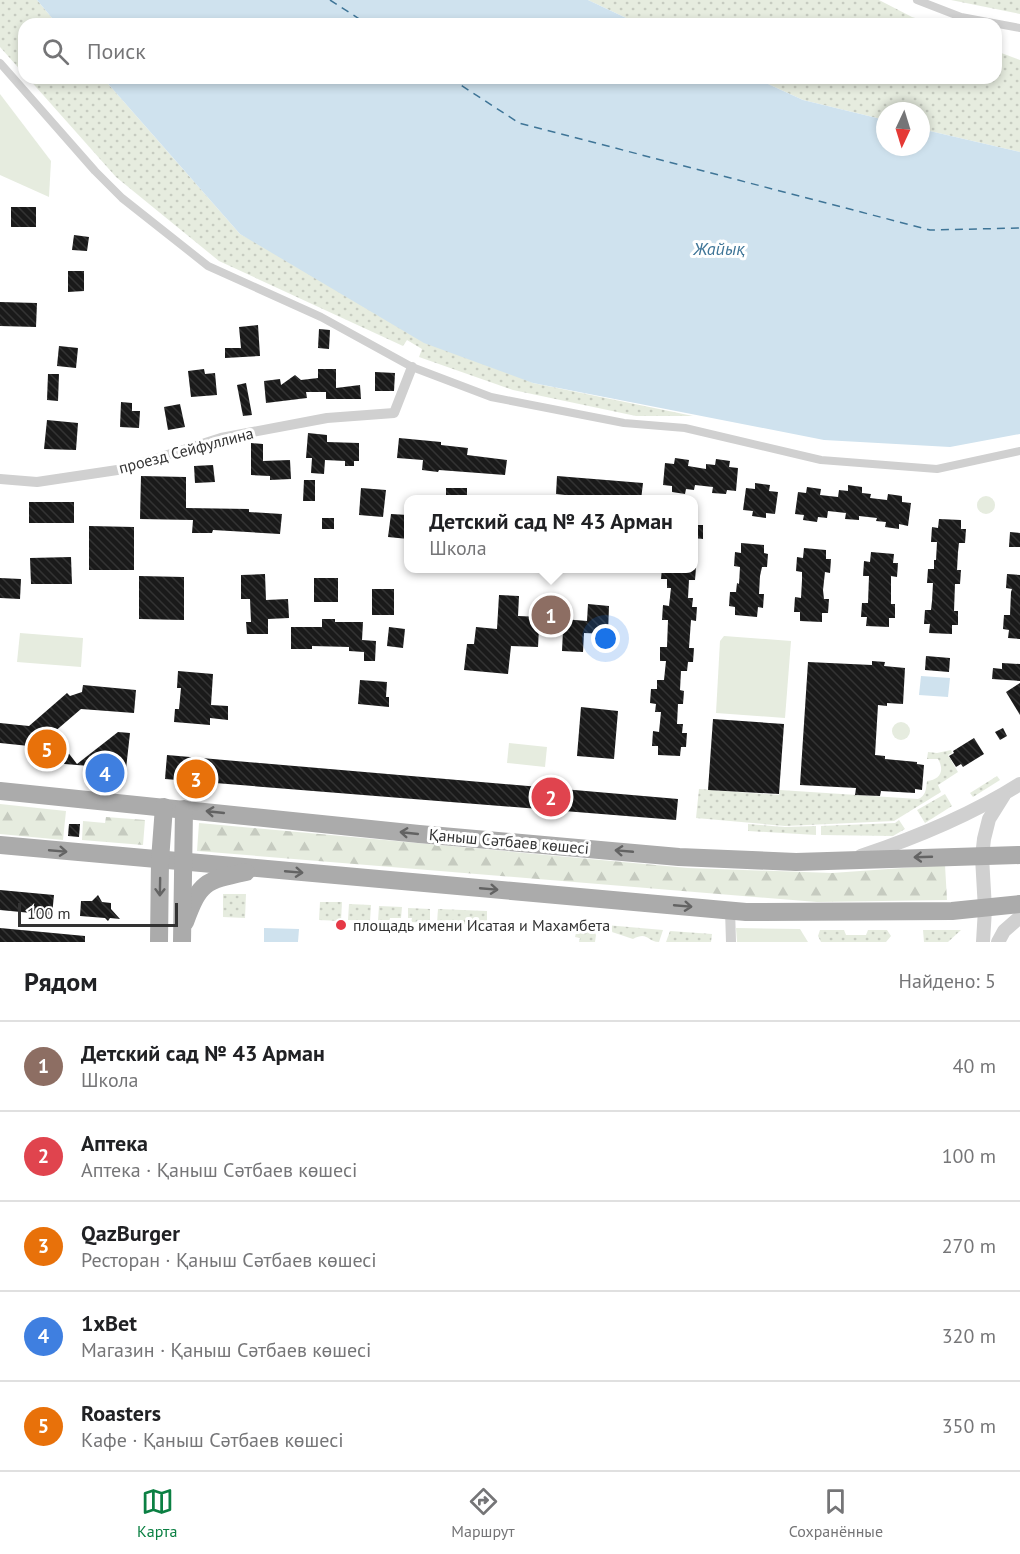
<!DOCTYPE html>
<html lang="ru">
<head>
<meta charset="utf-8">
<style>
	:root { --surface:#fff; --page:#f6f6f6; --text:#202124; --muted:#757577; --line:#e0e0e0; --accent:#0b8043 }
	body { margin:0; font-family:"PT Sans",sans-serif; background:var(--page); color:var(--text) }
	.compass { position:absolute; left:876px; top:102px; width:54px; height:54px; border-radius:50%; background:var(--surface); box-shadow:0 3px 9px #0003; rotate:184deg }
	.scale { position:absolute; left:18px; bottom:15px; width:160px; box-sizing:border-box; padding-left:6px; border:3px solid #333; border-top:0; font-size:16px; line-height:21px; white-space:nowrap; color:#333; -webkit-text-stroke:4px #fff; paint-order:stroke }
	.you { position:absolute; left:606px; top:639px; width:21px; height:21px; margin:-15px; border:4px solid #fff; border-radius:50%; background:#1a73e8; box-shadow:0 0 0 9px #1a73e833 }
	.badge { display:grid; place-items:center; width:39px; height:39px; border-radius:50%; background:var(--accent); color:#fff; font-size:20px; font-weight:700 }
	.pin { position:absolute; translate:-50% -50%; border:3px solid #fff; box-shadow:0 2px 6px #0006 }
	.popup { position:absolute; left:404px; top:495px; width:294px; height:78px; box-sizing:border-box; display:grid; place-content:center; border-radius:12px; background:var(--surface); filter:drop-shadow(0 2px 4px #0005); font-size:20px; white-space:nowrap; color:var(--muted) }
	.popup b { font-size:22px; color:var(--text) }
	.popup::after { content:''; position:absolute; left:50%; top:100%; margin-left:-12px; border:12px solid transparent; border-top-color:var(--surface) }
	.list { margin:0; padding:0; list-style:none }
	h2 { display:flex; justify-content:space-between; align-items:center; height:78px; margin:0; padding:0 24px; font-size:26px }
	h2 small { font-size:20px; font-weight:400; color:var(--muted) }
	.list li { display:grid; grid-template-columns:39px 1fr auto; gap:18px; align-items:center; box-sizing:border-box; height:90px; padding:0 24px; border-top:2px solid var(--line) }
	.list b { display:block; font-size:22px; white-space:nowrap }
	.list p { margin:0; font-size:20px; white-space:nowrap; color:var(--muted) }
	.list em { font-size:20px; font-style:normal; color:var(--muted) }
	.icon { flex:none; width:33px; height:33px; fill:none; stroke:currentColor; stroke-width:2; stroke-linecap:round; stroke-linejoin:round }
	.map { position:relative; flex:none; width:1020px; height:942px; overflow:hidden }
	.search { position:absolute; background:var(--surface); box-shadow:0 3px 9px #0003; left:18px; right:18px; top:18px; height:66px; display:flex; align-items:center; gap:15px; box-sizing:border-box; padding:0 21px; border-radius:18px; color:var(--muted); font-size:22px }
	.sheet { height:528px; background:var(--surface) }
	nav { display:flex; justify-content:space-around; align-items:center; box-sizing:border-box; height:84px; border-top:2px solid var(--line); background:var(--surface); font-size:16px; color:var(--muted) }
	nav a { display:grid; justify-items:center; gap:3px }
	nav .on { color:var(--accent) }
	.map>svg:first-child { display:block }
	.grass { fill:url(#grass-dots) }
	.forest { fill:url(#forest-firs) }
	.park { fill:#e6ecdf }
	.water { fill:#cfe2ee }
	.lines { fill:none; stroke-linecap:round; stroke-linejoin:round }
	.ferry { stroke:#3f7597; stroke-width:1.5; stroke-dasharray:8 6; stroke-linecap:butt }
	.building { fill:url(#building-back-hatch) }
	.pedestrian { stroke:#d0d0d0; stroke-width:8 }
	.minor { stroke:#d0d0d0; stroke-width:10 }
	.tertiary { stroke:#d0d0d0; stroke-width:14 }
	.primary { stroke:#ababab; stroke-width:18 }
	.oneway { stroke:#636363 }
	.poi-dot { fill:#e63946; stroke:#fff; stroke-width:2 }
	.labels { text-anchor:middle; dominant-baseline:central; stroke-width:6; stroke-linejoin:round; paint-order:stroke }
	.street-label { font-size:16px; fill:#333; stroke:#fff }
	.poi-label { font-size:16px; fill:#333; stroke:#fff; text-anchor:start }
	.water-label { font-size:18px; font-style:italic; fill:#3f7597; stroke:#fff }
</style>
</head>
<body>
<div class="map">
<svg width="1020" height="942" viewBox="0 0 1020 942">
	<defs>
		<pattern id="grass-dots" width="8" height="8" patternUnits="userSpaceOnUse" patternTransform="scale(1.5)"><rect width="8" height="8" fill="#e6ecdf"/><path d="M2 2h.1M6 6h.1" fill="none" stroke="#c6cbc0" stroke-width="1.8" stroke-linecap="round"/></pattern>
		<pattern id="forest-firs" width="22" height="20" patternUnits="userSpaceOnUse" patternTransform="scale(1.5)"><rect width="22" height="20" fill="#e6ecdf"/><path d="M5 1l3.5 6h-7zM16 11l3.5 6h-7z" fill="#c6cbc0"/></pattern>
		<pattern id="building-back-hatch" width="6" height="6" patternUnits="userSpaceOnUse" patternTransform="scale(1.5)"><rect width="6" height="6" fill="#1a1a1a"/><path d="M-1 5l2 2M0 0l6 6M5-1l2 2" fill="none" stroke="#333"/></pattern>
	</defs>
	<rect width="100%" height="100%" fill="#fff"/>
	<g class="grass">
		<path d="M0 0H37L57 24H24V74L0 47Z"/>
		<path d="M588 0H879L912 17 935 24H639Z"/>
		<path d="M951 0H1020V14Z"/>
		<path d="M996 51 1020 60V152L921 129V111H885V120L803 100 755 78H996Z"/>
		<path d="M28 78H103L240 234 533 383 693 416H636L513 390 419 357 422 349 407 340 403 346 219 261 116 177Z"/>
		<path d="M951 750 952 753 948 755 958 772 938 785 941 792 894 821 785 826 696 818 699 789 779 795 780 790 918 799C926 796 926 789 927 781 940 780 945 771 938 759H927L928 752 937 753Z"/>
		<path d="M997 776 1000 780 973 797 970 793Z"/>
		<path d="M945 794 952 806 925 823 917 810Z"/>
		<path d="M899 820 905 829 893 836 821 835V826L895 823Z"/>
		<path d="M748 824 785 827 816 826V835L748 831Z"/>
		<path d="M223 894H246L245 918 223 917Z"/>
		<path d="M320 902H342L341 921 319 920Z"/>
		<path d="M349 904 371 905 370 921 348 920Z"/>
		<path d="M379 906 402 907 401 918H390L389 922 378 921Z"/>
		<path d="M408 908 430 909V923L411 922 412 918H408Z"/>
		<path d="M438 909 487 911V925L437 923Z"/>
		<path d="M606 925 663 930 659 942C647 942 648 931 633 939L606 930Z"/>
		<path d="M573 926 594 931 596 935 595 942H579L580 938 575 937 576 933 572 932Z"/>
		<path d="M820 930H844L846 935H866L868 930H887L891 936 886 942H821L818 936Z"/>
		<path d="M923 930H961L948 942H924Z"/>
		<path d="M670 931 712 934 711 942H666Z"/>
	</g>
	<g class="forest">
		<path d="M0 804 66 811 63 840 0 834Z"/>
		<path d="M106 817 145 820 143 845 82 840 83 821 105 823Z"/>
		<path d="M199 823 688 868 832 873 945 865 947 900 817 902 197 851Z"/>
	</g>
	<g class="park">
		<path d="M0 94 51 161 49 197 0 175Z"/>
		<circle cx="986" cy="505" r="9"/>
		<path d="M20 633 83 638 81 667 17 662Z"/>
		<path d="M724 636 791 641 785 718 716 713 720 641Z"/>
		<circle cx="901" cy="731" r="9"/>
		<path d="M509 743 547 747 545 767 507 763Z"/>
		<path d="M736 928 800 929 808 942H737Z"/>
	</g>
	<g class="water">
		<path d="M37 0H588L639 24H57Z"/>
		<path d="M103 78H755L803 100 885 120V147H921V129L1020 152V434L950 447 824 440 533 383 424 343 240 234Z"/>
		<path d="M921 676 950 678 948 697 919 695Z"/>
		<path d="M264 928 299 929 298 942H264Z"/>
	</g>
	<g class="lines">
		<g class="ferry">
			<path d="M330 0 367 24"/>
			<path d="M450 78 519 123 930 230 1020 228"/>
		</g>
	</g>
	<g class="building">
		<rect x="11" y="207" width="25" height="20"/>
		<path d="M74 235 89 237 87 251 72 250Z"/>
		<path d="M68 271H84V291L68 292Z"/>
		<path d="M0 302 37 303 36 327 0 326Z"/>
		<path d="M258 325 260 356 225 358V348H241L239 327Z"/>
		<path d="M319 329 330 330 329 349 318 348Z"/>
		<path d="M59 346 78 348 76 368 57 366Z"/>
		<path d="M204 369 205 374 215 373 217 395 191 397 188 371Z"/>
		<path d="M318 369H336V388L360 385 361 399H326V392H306L307 398 266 403 264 381 280 379 281 385 295 375 301 380 318 378Z"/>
		<path d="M375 372 395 373 394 391H375Z"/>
		<path d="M48 374H59L58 401 47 400Z"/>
		<path d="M246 383 252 415 243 416 237 385Z"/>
		<path d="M121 402 132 403V411H140L139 428 120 427Z"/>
		<path d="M180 404 185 427 168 430 164 407Z"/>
		<path d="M47 420 78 423 76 450 44 449Z"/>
		<path d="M308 433 327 435V442L359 443V461H354V466H345V461L325 460 324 474 311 473 312 458H306Z"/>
		<path d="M399 438 441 442V445L468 448 467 455 507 460 505 475 439 470 438 472 422 470 423 460 397 458Z"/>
		<path d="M251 443 263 444V461L290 460 291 479 270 480V476L251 475Z"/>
		<path d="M675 458 689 460 688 466 706 469V464L715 465 716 459 730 461 729 467 738 468 736 491 727 490 726 494 712 493 713 487 695 485 694 490 686 489 685 494 672 492V486L663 485 665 463 674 464Z"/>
		<path d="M213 465 215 482 195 483 194 466Z"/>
		<path d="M141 476 186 477V508L249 509V512L282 514 280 534 213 530 212 533H192L193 520 140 519Z"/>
		<path d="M557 476 643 483 641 500H593V498L556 494Z"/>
		<path d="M304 480H315V501H303Z"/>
		<path d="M755 483 770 485 769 491 778 492 775 514 766 513V518L752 516 753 511 743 510 746 488 755 489Z"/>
		<path d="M848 485 862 487V493L871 494 870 498 887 500 888 494 902 496V502L911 503 908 526 899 524V529L885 527 886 522 876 521 877 518 859 516V520L845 519 846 513 828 511 827 518 818 517 817 522 803 520 804 515 795 514 798 492 806 493 807 487 821 489 820 495 838 497 839 490 848 491Z"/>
		<path d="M361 488 386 490 383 517 359 515Z"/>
		<rect x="446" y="488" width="21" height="12"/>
		<rect x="29" y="502" width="45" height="21"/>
		<path d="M391 514 408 515V539L388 537Z"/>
		<rect x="322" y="518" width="12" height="11"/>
		<path d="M939 519 961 520V529H966L965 543H959L958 552 957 570H961L960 584H955L954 611H958V625H952V634L929 633 930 624H924L925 610H931L932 601 933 583H927L928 569H934V560H936L937 542H931L932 527 938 528Z"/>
		<path d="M693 525H703V539L693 538Z"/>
		<path d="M89 526 134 527V570H89Z"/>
		<path d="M1010 532 1020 533V547H1009Z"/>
		<path d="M741 543 764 545V553L768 554 767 567H762L760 576 759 594H764L763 608 758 607 757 617 735 615V607L729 606 730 592H736L737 583 739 584 740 567 734 566 735 552 741 553Z"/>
		<path d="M804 548 826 550V559H831L830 573 825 572 823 590 824 599H829L828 613H822V622L800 621V612H794L795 597 801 598 802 580V572L796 571 797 557 803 558Z"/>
		<path d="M871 552 894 554 893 563H898L897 577 891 576V604H895V618H889V627L866 626 867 617H861L862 603H868L869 576H863L864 561 870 562Z"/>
		<path d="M71 557 72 584H31L30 558Z"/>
		<path d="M662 568H696L695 580H689L688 598H693L692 607H697L696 621 691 620 689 648H694L693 662H688L687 671H681L680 690 684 691 683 704H678L677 724H683L682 733H687L686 747H681L680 756 658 755V746H652L653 731 659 732 661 712H655L656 704 650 703 651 689H657V680H664L666 661H660V647H667L668 620H662L663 605 669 606 671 588H667V579H661Z"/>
		<path d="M265 574 266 600 288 599 289 618 268 619V634H247L246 622H251L250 599H241V575Z"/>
		<path d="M1007 574 1020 575V639L1008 638 1009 630 1003 629 1004 615H1010L1011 592 1012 589 1006 588Z"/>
		<path d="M139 576 184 577V620L139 619Z"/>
		<path d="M0 578 21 579 20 599 0 598Z"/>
		<rect x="314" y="578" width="24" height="24"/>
		<rect x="372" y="589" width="22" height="26"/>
		<path d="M499 595 519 596 518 616 542 617 544 597 565 599 563 619 587 621 588 604 609 606 608 634 584 633 583 652 562 651 563 630 539 628 538 647 511 646 508 674 464 670 467 644H474L476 627 497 629Z"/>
		<path d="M322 619H335V622H363L362 640 376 641 375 661H364V652L349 651V647L312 646V649H291V627H322Z"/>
		<path d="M389 627 405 629 403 648 387 646Z"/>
		<path d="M926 656 950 658 949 672 925 670Z"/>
		<path d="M872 661 885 662 884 666 905 668 903 704 887 703V706L878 705 875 755 885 756V759L917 762V764L924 765 922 790 915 789V793L881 791 880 796 855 795 856 788 800 785 808 662 872 665Z"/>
		<path d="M1002 663 1020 664V681L992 679 993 668 1002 669Z"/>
		<path d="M178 671 213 674 211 705 228 706V720L210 718V725L174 722 175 709H179L181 688H177Z"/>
		<path d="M360 680 387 682 386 697H389V707L358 704Z"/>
		<path d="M1020 683V715L1006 692Z"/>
		<path d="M83 685 136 690 134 713 81 709 53 733 77 764 118 732 130 733 126 769 40 762V757L29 756V746L0 743V723L29 726 67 693 70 696 82 692Z"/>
		<path d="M581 707 618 711 614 759 577 756Z"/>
		<path d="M713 719 784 724 779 794 708 790Z"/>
		<path d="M1003 728 1007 736 1000 740 995 732Z"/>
		<path d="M974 738 984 754 963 767 961 764 956 767 949 756 954 753 953 751Z"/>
		<path d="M167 755 678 799 676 820 165 779Z"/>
		<path d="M69 824H80L79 837 68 836Z"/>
		<path d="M0 890 54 895 52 915 0 910Z"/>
		<path d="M98 895 102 902 111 903V909L120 919 110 918 108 921 105 918 80 916 81 901H92Z"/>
		<path d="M0 928 85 936V942H0Z"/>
	</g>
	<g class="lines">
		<g class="pedestrian">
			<path d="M917 0 961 17 1020 28"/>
			<path d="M0 63 95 171 122 198 208 266 321 317 412 367 491 397 624 423 685 428 821 460 937 469 1020 451"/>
		</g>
		<g class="minor">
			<path d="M0 479 37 482 124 469 221 438 327 418 394 413 412 367"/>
			<path d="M730 910 731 942"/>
		</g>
		<g class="tertiary">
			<path d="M861 856C915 838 971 815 1020 784"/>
			<path d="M983 942 985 909 982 857 984 839 989 819 1004 795"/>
			<path d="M998 942 1004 931 1020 917"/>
		</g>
		<g class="primary">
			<path d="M0 791 419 834 679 857 796 862 1020 855"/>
			<path d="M0 845 746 912 952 911 1020 904"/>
			<path d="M185 922C200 882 204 881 246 872"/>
			<path d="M159 942 160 860 164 807"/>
			<path d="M182 942 184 809"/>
		</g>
	</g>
	<defs><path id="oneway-shaft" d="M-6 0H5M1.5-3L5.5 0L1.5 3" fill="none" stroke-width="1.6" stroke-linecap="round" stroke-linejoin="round" transform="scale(1.5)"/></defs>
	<g class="oneway">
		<use href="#oneway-shaft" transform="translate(215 812) rotate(-174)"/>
		<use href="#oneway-shaft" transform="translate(409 833) rotate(-174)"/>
		<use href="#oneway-shaft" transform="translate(58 851) rotate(5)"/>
		<use href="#oneway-shaft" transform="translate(624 851) rotate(-175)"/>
		<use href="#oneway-shaft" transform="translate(923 857) rotate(178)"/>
		<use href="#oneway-shaft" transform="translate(294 872) rotate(5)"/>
		<use href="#oneway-shaft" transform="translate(160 887) rotate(91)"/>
		<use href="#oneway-shaft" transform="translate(489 889) rotate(5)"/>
		<use href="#oneway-shaft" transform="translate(683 906) rotate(5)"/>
	</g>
	<circle class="poi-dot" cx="341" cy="925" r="6"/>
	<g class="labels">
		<g class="street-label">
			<text transform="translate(186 450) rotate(-15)">проезд Сейфуллина</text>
			<text transform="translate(509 841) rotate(5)">Қаныш Сәтбаев көшесі</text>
		</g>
		<g class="poi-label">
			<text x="353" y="925">площадь имени Исатая и Махамбета</text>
		</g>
		<g class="water-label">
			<text x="719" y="248">Жайық</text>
		</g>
	</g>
</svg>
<svg class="compass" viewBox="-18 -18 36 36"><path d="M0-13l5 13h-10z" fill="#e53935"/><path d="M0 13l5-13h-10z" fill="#757577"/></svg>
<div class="scale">100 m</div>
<div class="you"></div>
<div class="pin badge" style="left:551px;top:615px;background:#8d6e63">1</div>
<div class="popup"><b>Детский сад № 43 Арман</b>Школа</div>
<div class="pin badge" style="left:551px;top:797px;background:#e0444e">2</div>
<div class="pin badge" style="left:196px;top:779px;background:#e8710a">3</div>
<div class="pin badge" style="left:105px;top:773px;background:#3f7fe0">4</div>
<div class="pin badge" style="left:47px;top:749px;background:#e8710a">5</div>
<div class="search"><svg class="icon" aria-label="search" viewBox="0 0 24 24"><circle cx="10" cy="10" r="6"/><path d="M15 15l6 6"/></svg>Поиск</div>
</div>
<section class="sheet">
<h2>Рядом<small>Найдено: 5</small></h2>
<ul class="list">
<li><span class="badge" style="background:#8d6e63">1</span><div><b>Детский сад № 43 Арман</b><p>Школа</p></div><em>40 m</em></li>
<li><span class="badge" style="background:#e0444e">2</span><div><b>Аптека</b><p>Аптека · Қаныш Сәтбаев көшесі</p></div><em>100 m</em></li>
<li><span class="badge" style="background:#e8710a">3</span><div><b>QazBurger</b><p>Ресторан · Қаныш Сәтбаев көшесі</p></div><em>270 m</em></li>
<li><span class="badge" style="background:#3f7fe0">4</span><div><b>1xBet</b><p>Магазин · Қаныш Сәтбаев көшесі</p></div><em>320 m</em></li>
<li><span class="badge" style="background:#e8710a">5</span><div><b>Roasters</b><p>Кафе · Қаныш Сәтбаев көшесі</p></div><em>350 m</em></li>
</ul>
</section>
<nav>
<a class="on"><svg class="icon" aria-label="map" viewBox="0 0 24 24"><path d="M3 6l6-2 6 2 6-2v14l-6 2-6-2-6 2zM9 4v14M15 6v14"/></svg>Карта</a>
<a><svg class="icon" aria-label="directions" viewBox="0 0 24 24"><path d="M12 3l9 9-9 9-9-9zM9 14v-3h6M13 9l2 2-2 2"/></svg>Маршрут</a>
<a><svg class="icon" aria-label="saved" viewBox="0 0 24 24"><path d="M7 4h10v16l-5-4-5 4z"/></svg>Сохранённые</a>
</nav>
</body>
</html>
